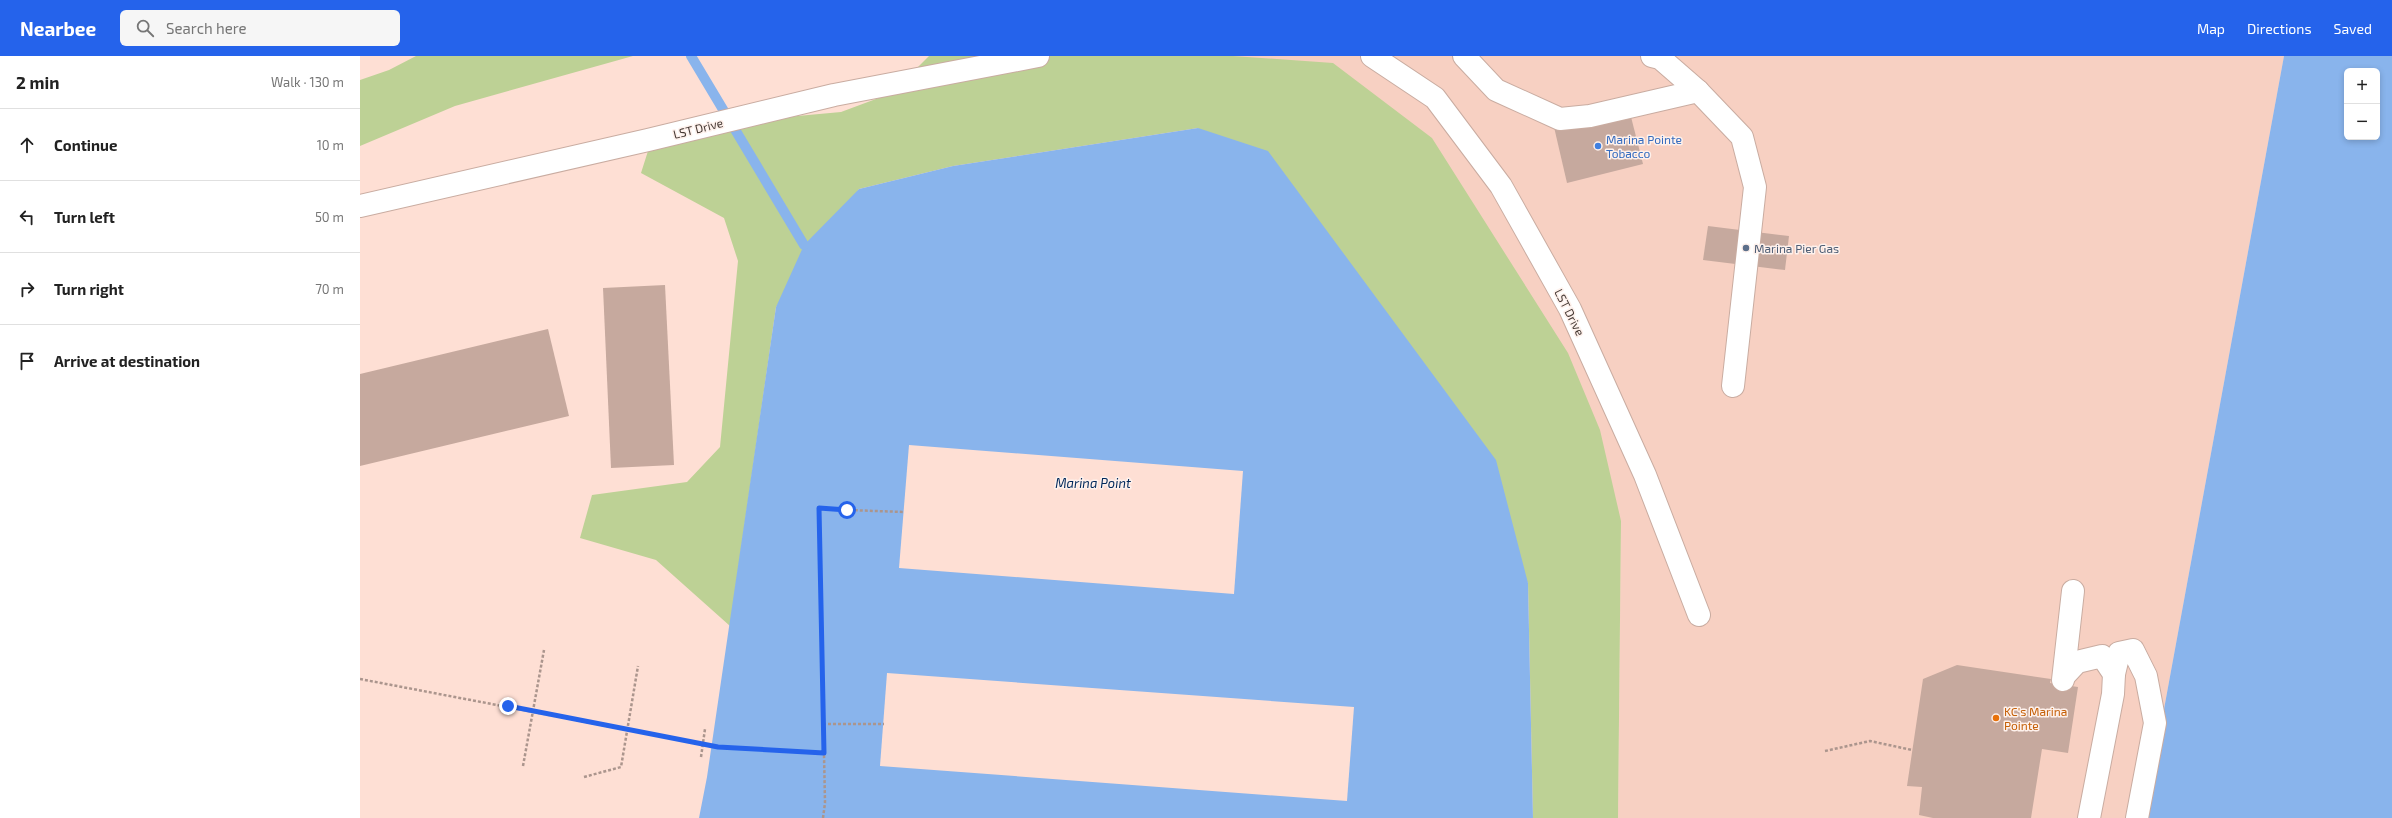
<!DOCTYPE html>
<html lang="en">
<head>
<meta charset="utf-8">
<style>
	:root { --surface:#fff; --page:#f6f6f6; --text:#222; --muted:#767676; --line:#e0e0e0; --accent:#2563eb }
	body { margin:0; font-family:"Exo 2",sans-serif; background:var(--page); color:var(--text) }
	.controls { position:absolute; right:12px; top:12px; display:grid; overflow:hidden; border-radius:6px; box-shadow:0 2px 6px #0003 }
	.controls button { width:36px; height:36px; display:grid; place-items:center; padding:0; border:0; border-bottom:1px solid var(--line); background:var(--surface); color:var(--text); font:20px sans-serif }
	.stop { position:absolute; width:12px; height:12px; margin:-9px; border:3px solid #2563eb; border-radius:50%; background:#fff }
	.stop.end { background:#2563eb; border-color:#fff; box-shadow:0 1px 4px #0008 }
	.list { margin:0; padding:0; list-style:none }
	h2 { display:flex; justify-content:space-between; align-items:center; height:52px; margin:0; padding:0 16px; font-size:17px }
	h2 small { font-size:13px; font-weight:400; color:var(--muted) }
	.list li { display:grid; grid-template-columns:26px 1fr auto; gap:12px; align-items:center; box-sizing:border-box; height:72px; padding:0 16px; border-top:1px solid var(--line) }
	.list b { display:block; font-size:15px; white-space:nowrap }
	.list em { font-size:13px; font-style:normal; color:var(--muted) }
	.icon { flex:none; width:22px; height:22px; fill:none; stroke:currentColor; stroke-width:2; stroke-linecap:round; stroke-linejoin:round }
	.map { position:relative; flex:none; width:2032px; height:762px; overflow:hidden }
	header { display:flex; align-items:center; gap:24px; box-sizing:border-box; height:56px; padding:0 20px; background:var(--accent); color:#fff }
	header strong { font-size:19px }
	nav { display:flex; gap:22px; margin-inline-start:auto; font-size:14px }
	.search { width:280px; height:36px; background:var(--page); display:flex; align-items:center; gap:10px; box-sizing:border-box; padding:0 14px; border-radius:6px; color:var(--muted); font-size:15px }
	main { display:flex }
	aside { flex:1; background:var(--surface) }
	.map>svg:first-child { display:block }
	.built { fill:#f7d0c2 }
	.green { fill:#bdd195 }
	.water { fill:#89b4ec; fill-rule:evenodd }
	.pier { fill:#fedfd4 }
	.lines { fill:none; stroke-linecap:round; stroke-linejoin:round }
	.stream { stroke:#89b4ec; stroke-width:10 }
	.building { fill:#c6a99e }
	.minor-casing { stroke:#c9aca1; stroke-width:24 }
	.path { stroke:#ab958d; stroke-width:2.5; stroke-dasharray:3 2; stroke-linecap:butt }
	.minor { stroke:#fff; stroke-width:22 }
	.route { stroke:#2563eb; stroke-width:5 }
	.shop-dot { fill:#3f7fe0; stroke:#fef1ec; stroke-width:1.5 }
	.service-dot { fill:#5c6f8a; stroke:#fef1ec; stroke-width:1.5 }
	.food-dot { fill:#e8710a; stroke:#fef1ec; stroke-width:1.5 }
	.labels { text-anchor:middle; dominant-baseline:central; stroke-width:3; stroke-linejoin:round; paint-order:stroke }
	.street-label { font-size:12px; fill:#453934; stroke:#fef1ec }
	.shop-label { font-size:12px; fill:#366cbe; stroke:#fef1ec; text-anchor:start }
	.service-label { font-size:12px; fill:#4e5e75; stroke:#fef1ec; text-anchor:start }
	.food-label { font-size:12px; fill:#c56008; stroke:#fef1ec; text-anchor:start }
	.water-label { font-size:13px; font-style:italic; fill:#00285a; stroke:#fef1ec }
</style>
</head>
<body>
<header>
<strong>Nearbee</strong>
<div class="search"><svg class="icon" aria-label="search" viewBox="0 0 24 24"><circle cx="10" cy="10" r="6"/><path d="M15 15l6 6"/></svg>Search here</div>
<nav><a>Map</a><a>Directions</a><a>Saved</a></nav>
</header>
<main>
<aside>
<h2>2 min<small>Walk · 130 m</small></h2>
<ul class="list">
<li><svg class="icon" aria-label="ahead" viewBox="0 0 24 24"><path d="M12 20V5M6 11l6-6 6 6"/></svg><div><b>Continue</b></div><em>10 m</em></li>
<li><svg class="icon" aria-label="left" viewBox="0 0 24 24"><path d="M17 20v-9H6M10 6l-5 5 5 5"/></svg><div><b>Turn left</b></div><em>50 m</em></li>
<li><svg class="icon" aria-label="right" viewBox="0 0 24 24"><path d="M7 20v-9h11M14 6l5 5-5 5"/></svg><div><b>Turn right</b></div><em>70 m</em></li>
<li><svg class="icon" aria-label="arrive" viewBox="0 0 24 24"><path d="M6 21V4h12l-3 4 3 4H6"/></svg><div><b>Arrive at destination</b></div></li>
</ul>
</aside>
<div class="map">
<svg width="2032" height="762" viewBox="0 0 2032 762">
	<rect width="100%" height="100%" fill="#fedfd4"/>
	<path class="built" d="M873 0H1924L1784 762H1258L1261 465Z"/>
	<g class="green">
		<path d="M56 0H273L95 50 0 90V24L29 14Z"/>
		<path d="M569 0H873L973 7 1072 82 1208 297 1240 374 1261 465 1258 762H1173L1168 527 838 72 593 110 499 133 416 251 370 570 296 504 220 482 232 439 327 426 360 391 378 205 364 162 281 117 295 73 481 56 532 37Z"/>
	</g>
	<g class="water">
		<path d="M1924 0H2032V762H1784ZM1987 15H2017V81H1987Z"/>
		<path d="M838 72 908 95 1136 404 1168 527 1173 762H339L347 721 416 251 444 189 499 133 593 110Z"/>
	</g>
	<g class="pier">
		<path d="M549 389 883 415 874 538 539 512Z"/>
		<path d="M527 617 994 651 987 745 520 710Z"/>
	</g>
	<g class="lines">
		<path class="stream" d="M331 0 444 189"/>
	</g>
	<g class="building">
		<path d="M1269 53 1283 108 1207 127 1194 71Z"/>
		<path d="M1348 170 1429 180 1425 214 1343 204Z"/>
		<path d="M305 229 314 409 251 412 243 232Z"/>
		<path d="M188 273 209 360 0 410V318Z"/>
		<path d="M1597 609 1691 623 1690 627 1718 631 1708 697 1682 693 1671 762H1573L1559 759 1562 731 1547 730 1563 623Z"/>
	</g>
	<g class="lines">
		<g class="minor-casing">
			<g id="minor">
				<path d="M1012 0 1075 42 1141 130 1210 253 1285 419 1339 559"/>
				<path d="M1104 0 1136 34 1200 63 1230 60 1338 35"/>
				<path d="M1292 0 1300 2 1338 35 1382 81 1395 131 1373 330"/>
				<path d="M0 150 288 84 474 39 678 0"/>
				<path d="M1754 618 1759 597 1773 594 1786 620 1795 667 1777 762"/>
				<path d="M1704 620 1717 606 1742 600 1754 618 1753 638 1729 762"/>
				<path d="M1703 624 1713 535"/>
			</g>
		</g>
		<g class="path">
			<path d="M0 623 358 691 463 697"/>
			<path d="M463 668H524"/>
			<path d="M1465 695 1510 685 1552 694"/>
			<path d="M341 701 345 673"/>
			<path d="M163 710 184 594"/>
			<path d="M224 721 261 711 278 610"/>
			<path d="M463 762 465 747 459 453 544 456"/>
		</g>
		<use href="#minor" class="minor"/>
	</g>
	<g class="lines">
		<path class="route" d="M148 650 358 691 464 697 459 452 487 454"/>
	</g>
	<circle class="shop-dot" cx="1238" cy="90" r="4"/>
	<circle class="service-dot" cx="1386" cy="192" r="4"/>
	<circle class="food-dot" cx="1636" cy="662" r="4"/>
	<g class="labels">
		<g class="street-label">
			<text transform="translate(338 72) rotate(-14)">LST Drive</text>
			<text transform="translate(1210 256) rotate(63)">LST Drive</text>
		</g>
		<g class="shop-label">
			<text x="1246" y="83">Marina Pointe<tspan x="1246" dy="14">Tobacco</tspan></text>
		</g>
		<g class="service-label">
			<text x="1394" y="192">Marina Pier Gas</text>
		</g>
		<g class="food-label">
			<text x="1644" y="655">KC's Marina<tspan x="1644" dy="14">Pointe</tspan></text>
		</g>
		<g class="water-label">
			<text x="733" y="427">Marina Point</text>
		</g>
	</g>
</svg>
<div class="controls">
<button>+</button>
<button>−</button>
</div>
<div class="stop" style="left:487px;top:454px"></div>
<div class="stop end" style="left:148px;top:650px"></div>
</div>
</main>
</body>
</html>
